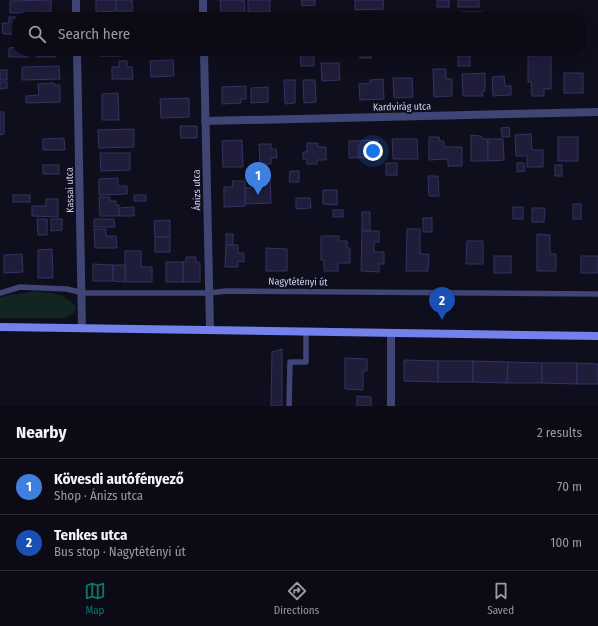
<!DOCTYPE html>
<html lang="en">
<head>
<meta charset="utf-8">
<style>
	:root { --surface:#0b0a15; --page:#191822; --text:#f1f3f6; --muted:#9a9aa0; --line:#2b2b34; --accent:#0f766e }
	body { margin:0; font-family:"Fira Sans Condensed",sans-serif; background:var(--page); color:var(--text) }
	.you { position:absolute; left:373px; top:151px; width:14px; height:14px; margin:-10px; border:3px solid #fff; border-radius:50%; background:#1a73e8; box-shadow:0 0 0 6px #1a73e833 }
	.badge { display:grid; place-items:center; width:26px; height:26px; border-radius:50%; background:var(--accent); color:#fff; font-size:13px; font-weight:700 }
	.pin { position:absolute; translate:-50% -33px; filter:drop-shadow(0 1px 2px #0008) }
	.pin::after { content:''; position:absolute; top:21px; width:14px; height:12px; background:inherit; clip-path:polygon(0 0,100% 0,50% 100%) }
	.list { margin:0; padding:0; list-style:none }
	h2 { display:flex; justify-content:space-between; align-items:center; height:52px; margin:0; padding:0 16px; font-size:17px }
	h2 small { font-size:13px; font-weight:400; color:var(--muted) }
	.list li { display:grid; grid-template-columns:26px 1fr auto; gap:12px; align-items:center; box-sizing:border-box; height:56px; padding:0 16px; border-top:1px solid var(--line) }
	.list b { display:block; font-size:15px; white-space:nowrap }
	.list p { margin:0; font-size:13px; white-space:nowrap; color:var(--muted) }
	.list em { font-size:13px; font-style:normal; color:var(--muted) }
	.icon { flex:none; width:22px; height:22px; fill:none; stroke:currentColor; stroke-width:2; stroke-linecap:round; stroke-linejoin:round }
	.map { position:relative; flex:none; width:598px; height:406px; overflow:hidden }
	.search { position:absolute; background:var(--surface); box-shadow:0 4px 16px #0002; left:12px; right:12px; top:12px; height:44px; display:flex; align-items:center; gap:10px; box-sizing:border-box; padding:0 14px; border-radius:16px; color:var(--muted); font-size:15px }
	.sheet { height:164px; background:var(--surface) }
	nav { display:flex; justify-content:space-around; align-items:center; box-sizing:border-box; height:56px; border-top:1px solid var(--line); background:var(--surface); font-size:11px; color:var(--muted) }
	nav a { display:grid; justify-items:center; gap:2px }
	nav .on { color:var(--accent) }
	.map>svg:first-child { display:block }
	.green { fill:#122522 }
	.building { fill:#1f1d3a; stroke:#353263 }
	.lines { fill:none; stroke-linecap:round; stroke-linejoin:round }
	.lane { stroke:#3f4575; stroke-width:5.5 }
	.street { stroke:#3f4575; stroke-width:8 }
	.secondary { stroke:#7481eb; stroke-width:8 }
	.labels { text-anchor:middle; dominant-baseline:central; stroke-width:4; stroke-linejoin:round; paint-order:stroke }
	.street-label { font-size:10px; fill:#d0d1f8; stroke:#0f0e1c }
</style>
</head>
<body>
<div class="map">
<svg width="598" height="406" viewBox="0 0 598 406">
	<rect width="100%" height="100%" fill="#0f0e1c"/>
	<path class="green" d="M35 291C49 293 67 293 76 307L74 313 65 318H0V297Z"/>
	<g class="building">
		<path d="M51 0V12L10 13V1Z"/>
		<path d="M96 0H116V11L96 12Z"/>
		<path d="M116 0H132L133 11H116Z"/>
		<path d="M220 0H244L245 12 221 13Z"/>
		<rect x="248" y="0" width="22" height="12"/>
		<path d="M301 0H315V5L302 6Z"/>
		<path d="M355 0H383L384 9 355 10Z"/>
		<rect x="437" y="0" width="12" height="7"/>
		<rect x="458" y="0" width="21" height="7"/>
		<path d="M462 12H482V17H463Z"/>
		<path d="M9 17H17V34H3L2 23H9Z"/>
		<path d="M17 47V51H28V57H9V48Z"/>
		<path d="M30 51H56V57H36V53H30Z"/>
		<rect x="100" y="51" width="21" height="5"/>
		<path d="M300 51H314V66H301Z"/>
		<rect x="360" y="51" width="11" height="7"/>
		<rect x="559" y="51" width="12" height="3"/>
		<path d="M551 55V89H544V96H532L531 82H528V56Z"/>
		<rect x="458" y="56" width="12" height="10"/>
		<path d="M173 60 174 76 151 77 150 61Z"/>
		<path d="M119 61H127V67H132L133 79H112V67H119Z"/>
		<path d="M321 63H339L340 80 322 81Z"/>
		<path d="M59 66 60 79 22 80V67Z"/>
		<path d="M433 69H446V79H452V96L434 97Z"/>
		<rect x="0" y="70" width="7" height="10"/>
		<path d="M485 73V91L482 92 483 96H463L462 74Z"/>
		<rect x="564" y="73" width="19" height="20"/>
		<path d="M504 76 505 86H511V95L493 96 492 77Z"/>
		<path d="M393 78H412L413 97 394 98Z"/>
		<path d="M383 79 384 99 360 100 359 84 370 83V80Z"/>
		<path d="M284 80H295V103L285 104Z"/>
		<path d="M303 80H315L316 102 304 103Z"/>
		<path d="M0 82H7V88L0 89Z"/>
		<path d="M54 83V85H60V102L26 103V96L39 95 38 84Z"/>
		<path d="M246 86V99H241V103L222 104V87Z"/>
		<path d="M268 87V102L251 103V88Z"/>
		<path d="M118 93 119 120H102V94Z"/>
		<path d="M189 98V117L161 118 160 99Z"/>
		<path d="M0 112H4V134L0 135Z"/>
		<path d="M180 126H197V138H181Z"/>
		<path d="M509 127 510 137H502L501 128Z"/>
		<path d="M134 129V147L99 148 98 130Z"/>
		<path d="M531 134 532 150H543V167H527V156H516L515 135Z"/>
		<path d="M471 135 481 136 482 139H488V161H471Z"/>
		<path d="M429 137H439L440 141H444V147H462V166H448V159L429 160Z"/>
		<rect x="558" y="137" width="20" height="24"/>
		<path d="M64 138 65 150H43V139Z"/>
		<path d="M392 139H417L418 159H393Z"/>
		<path d="M488 139H503L504 160 488 161Z"/>
		<path d="M242 140 243 167H223L222 141Z"/>
		<path d="M378 140 379 157 349 158V141Z"/>
		<path d="M307 143H318V147H326V160H317V164H307V159H303V152H307Z"/>
		<path d="M259 144H271V149H276L277 158H271V164H260Z"/>
		<path d="M100 153H130V170L101 171Z"/>
		<rect x="386" y="163" width="11" height="12"/>
		<path d="M517 163H524L525 171 517 172Z"/>
		<rect x="43" y="165" width="16" height="9"/>
		<rect x="555" y="165" width="7" height="11"/>
		<path d="M290 171H299V182H289Z"/>
		<path d="M257 173H270L271 203 245 204V188L258 187Z"/>
		<path d="M428 176H438L439 196H429Z"/>
		<path d="M118 178V186H127V194L99 195V179Z"/>
		<path d="M232 181H245V206L224 207V187H233Z"/>
		<path d="M323 190H337V205L323 204Z"/>
		<rect x="13" y="195" width="17" height="7"/>
		<rect x="134" y="195" width="12" height="6"/>
		<path d="M99 197H110V201H116V205H119V216H100Z"/>
		<path d="M296 198H310L311 208 296 209Z"/>
		<path d="M46 199H58V217L32 216V206H46Z"/>
		<rect x="573" y="204" width="8" height="15"/>
		<path d="M134 207V216H119V208Z"/>
		<rect x="513" y="207" width="10" height="12"/>
		<path d="M532 208H545L544 222H532Z"/>
		<rect x="333" y="210" width="10" height="7"/>
		<rect x="362" y="212" width="8" height="19"/>
		<rect x="423" y="218" width="9" height="14"/>
		<path d="M37 219H47V235H38Z"/>
		<path d="M51 219H62V230L51 231Z"/>
		<path d="M94 219H114L115 227H94Z"/>
		<path d="M170 220V237H155L154 221Z"/>
		<path d="M94 229H106V236H116L117 248H95Z"/>
		<path d="M407 229H420V254H429L428 271H406Z"/>
		<path d="M362 231H379V242H374V252H384V264H379V272L361 271Z"/>
		<rect x="226" y="234" width="7" height="11"/>
		<path d="M537 234 550 235V254H556V271H537Z"/>
		<path d="M321 236H339V241H347V248H350V263H338V271H324V260H321Z"/>
		<rect x="155" y="237" width="15" height="15"/>
		<path d="M467 241H483V264H466Z"/>
		<path d="M226 245H238V253H244V262L238 261V267H225Z"/>
		<path d="M266 248 287 249V271H266Z"/>
		<path d="M52 249 53 278H38V250Z"/>
		<path d="M125 251H141V267H152V282H125Z"/>
		<path d="M22 254 23 272 4 273V255Z"/>
		<rect x="494" y="256" width="17" height="17"/>
		<rect x="581" y="256" width="17" height="17"/>
		<path d="M186 257H196V262L200 263V282H183V262H186Z"/>
		<rect x="166" y="262" width="17" height="20"/>
		<path d="M93 264 113 265V281H93Z"/>
		<path d="M113 265H125V282L113 281Z"/>
		<path d="M282 349V406H271L272 352Z"/>
		<path d="M345 358 367 359V371H363V390L345 389Z"/>
		<path d="M404 360 438 361V382L404 381Z"/>
		<rect x="438" y="361" width="35" height="21"/>
		<path d="M473 361 508 362 507 383 473 382Z"/>
		<path d="M508 362 542 363V383H507Z"/>
		<path d="M542 363H577V384L542 383Z"/>
		<path d="M577 363 598 364V384H577Z"/>
		<path d="M357 396 371 397V406H357Z"/>
	</g>
	<g class="lines">
		<g class="lane">
			<path d="M0 293 20 287 67 289 83 293H209L226 291 598 294"/>
			<path d="M289 406 290 362H306V332"/>
		</g>
		<g class="street">
			<path d="M76 0V17"/>
			<path d="M203 0V17"/>
			<path d="M77 51 82 328"/>
			<path d="M204 51 210 329"/>
			<path d="M205 121 598 112"/>
			<path d="M391 333V406"/>
		</g>
		<path class="secondary" d="M0 327 598 336"/>
	</g>
	<g class="labels">
		<g class="street-label">
			<text transform="translate(402 107) rotate(-1)">Kardvirág utca</text>
			<text transform="translate(70 190) rotate(-91)">Kassai utca</text>
			<text transform="translate(197 190) rotate(-91)">Ánizs utca</text>
			<text transform="translate(298 282) rotate(1)">Nagytétényi út</text>
		</g>
	</g>
</svg>
<div class="you"></div>
<div class="pin badge" style="left:258px;top:195px;background:#3f7fe0">1</div>
<div class="pin badge" style="left:442px;top:320px;background:#1a4fb4">2</div>
<div class="search"><svg class="icon" aria-label="search" viewBox="0 0 24 24"><circle cx="10" cy="10" r="6"/><path d="M15 15l6 6"/></svg>Search here</div>
</div>
<section class="sheet">
<h2>Nearby<small>2 results</small></h2>
<ul class="list">
<li><span class="badge" style="background:#3f7fe0">1</span><div><b>Kövesdi autófényező</b><p>Shop · Ánizs utca</p></div><em>70 m</em></li>
<li><span class="badge" style="background:#1a4fb4">2</span><div><b>Tenkes utca</b><p>Bus stop · Nagytétényi út</p></div><em>100 m</em></li>
</ul>
</section>
<nav>
<a class="on"><svg class="icon" aria-label="map" viewBox="0 0 24 24"><path d="M3 6l6-2 6 2 6-2v14l-6 2-6-2-6 2zM9 4v14M15 6v14"/></svg>Map</a>
<a><svg class="icon" aria-label="directions" viewBox="0 0 24 24"><path d="M12 3l9 9-9 9-9-9zM9 14v-3h6M13 9l2 2-2 2"/></svg>Directions</a>
<a><svg class="icon" aria-label="saved" viewBox="0 0 24 24"><path d="M7 4h10v16l-5-4-5 4z"/></svg>Saved</a>
</nav>
</body>
</html>
